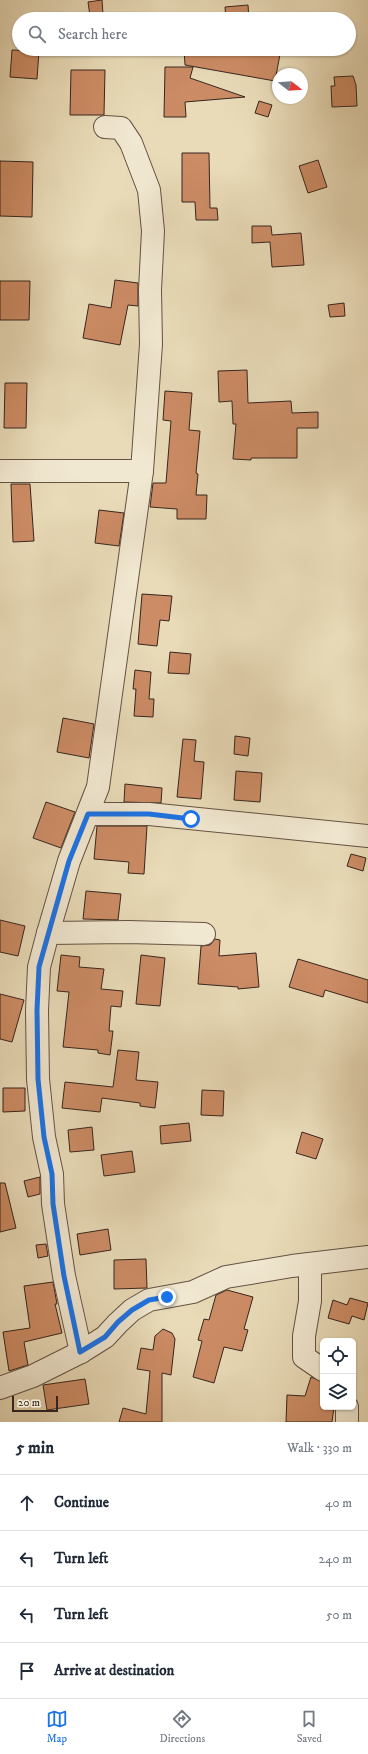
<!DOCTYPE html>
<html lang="en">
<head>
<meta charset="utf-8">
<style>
	:root { --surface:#fff; --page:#f6f6f7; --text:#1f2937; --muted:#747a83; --line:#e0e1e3; --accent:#1a73e8 }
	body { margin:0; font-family:"IM FELL DW Pica",serif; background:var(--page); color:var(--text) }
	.controls { position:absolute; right:12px; bottom:12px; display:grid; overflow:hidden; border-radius:6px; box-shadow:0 1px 3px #0004 }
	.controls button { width:36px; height:36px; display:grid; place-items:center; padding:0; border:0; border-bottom:1px solid var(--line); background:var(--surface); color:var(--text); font:20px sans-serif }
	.compass { position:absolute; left:272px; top:68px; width:36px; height:36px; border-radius:50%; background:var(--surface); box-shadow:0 1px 3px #0004; rotate:107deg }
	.scale { position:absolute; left:12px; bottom:10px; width:46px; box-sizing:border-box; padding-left:4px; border:2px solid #37251e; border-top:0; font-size:11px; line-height:14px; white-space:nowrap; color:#37251e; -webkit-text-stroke:3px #f1e8d1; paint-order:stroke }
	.stop { position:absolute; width:12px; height:12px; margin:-9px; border:3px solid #1a73e8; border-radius:50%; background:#fff }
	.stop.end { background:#1a73e8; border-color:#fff; box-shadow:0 1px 4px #0008 }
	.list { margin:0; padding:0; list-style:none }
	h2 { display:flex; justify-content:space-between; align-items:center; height:52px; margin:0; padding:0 16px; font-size:17px }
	h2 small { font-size:13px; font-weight:400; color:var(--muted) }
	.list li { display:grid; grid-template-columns:26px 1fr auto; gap:12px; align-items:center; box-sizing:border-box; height:56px; padding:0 16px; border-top:1px solid var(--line) }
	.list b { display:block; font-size:15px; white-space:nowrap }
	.list em { font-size:13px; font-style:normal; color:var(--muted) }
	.icon { flex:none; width:22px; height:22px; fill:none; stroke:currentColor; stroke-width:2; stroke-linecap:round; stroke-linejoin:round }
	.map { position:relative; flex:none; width:368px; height:1422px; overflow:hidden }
	.search { position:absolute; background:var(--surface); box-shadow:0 1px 3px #0004; left:12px; right:12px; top:12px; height:44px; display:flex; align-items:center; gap:10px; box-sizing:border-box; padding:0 14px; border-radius:22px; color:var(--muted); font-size:15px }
	.sheet { height:276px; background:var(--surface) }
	nav { display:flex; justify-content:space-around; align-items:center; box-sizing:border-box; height:56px; border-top:1px solid var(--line); background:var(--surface); font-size:11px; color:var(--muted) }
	nav a { display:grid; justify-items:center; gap:2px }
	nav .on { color:var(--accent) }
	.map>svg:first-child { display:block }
	.building { fill:#cc8c65; stroke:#37251e }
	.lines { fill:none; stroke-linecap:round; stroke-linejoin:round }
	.minor-casing { stroke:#645244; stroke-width:24 }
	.minor { stroke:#f1e8d1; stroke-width:22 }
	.route { stroke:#1a73e8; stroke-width:5 }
</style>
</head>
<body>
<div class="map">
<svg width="368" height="1422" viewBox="0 0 368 1422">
	<rect width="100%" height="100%" fill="#e9dbb8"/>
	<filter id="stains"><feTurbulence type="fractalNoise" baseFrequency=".005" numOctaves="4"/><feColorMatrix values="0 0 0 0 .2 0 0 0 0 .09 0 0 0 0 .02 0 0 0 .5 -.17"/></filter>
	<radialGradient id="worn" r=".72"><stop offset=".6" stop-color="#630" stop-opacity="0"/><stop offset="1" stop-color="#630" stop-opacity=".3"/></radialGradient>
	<g class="building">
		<path d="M102 0 103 14 90 16 88 2Z"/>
		<path d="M248 5 249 19H226L225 7Z"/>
		<path d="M184 49H281L275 81 185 65Z"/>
		<path d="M12 50 39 51 37 79 10 77Z"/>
		<path d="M165 67H193L190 78 245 97 185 102 186 117H164Z"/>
		<path d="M71 70H105L104 115H70Z"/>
		<path d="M353 76 356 85 357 106 332 107 331 86H335L334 77Z"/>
		<path d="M259 101 272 105 268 117 255 113Z"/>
		<path d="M182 153H209L210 208H217L218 220H196L195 202H182Z"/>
		<path d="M318 160 327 187 308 193 299 166Z"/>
		<path d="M0 161 33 162 32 217 0 216Z"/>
		<path d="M252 226H271L272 235 301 233 304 265 272 267 270 242 252 243Z"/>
		<path d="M115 280 138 283V306L128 305 120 345 83 338 89 304 111 308Z"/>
		<path d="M0 281H30L29 320H0Z"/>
		<path d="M344 303 345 316 330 317 328 305Z"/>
		<path d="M247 370 248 403 291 401 292 413 318 412V428H297V458H251V460L233 459 236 424H233L232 401 219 402 218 371Z"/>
		<path d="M5 383H27L26 428H4Z"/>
		<path d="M165 391 192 393 189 430 200 431 196 473 198 474 196 495H207L206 519H177V509L150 507 153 483H166L171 421 163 420Z"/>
		<path d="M11 484H30L34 541 13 542Z"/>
		<path d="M99 510 124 513 119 546 95 543Z"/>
		<path d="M142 594 172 596 169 621 160 620 157 646 138 644Z"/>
		<path d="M170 652 191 654 189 674 168 673Z"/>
		<path d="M135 670 151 672 149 699H154L153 717 134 716 136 689H133Z"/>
		<path d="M63 718 94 724 89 758 57 752Z"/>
		<path d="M235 736 250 738 248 756 234 754Z"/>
		<path d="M183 739 196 740 194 761 204 762 201 799 177 797Z"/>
		<path d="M236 771 262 773 260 802 234 800Z"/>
		<path d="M125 784 162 788 161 803 124 802Z"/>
		<path d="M46 802 75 812 61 848 33 838Z"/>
		<path d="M97 826H147L144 874 128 873 129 862 94 859Z"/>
		<path d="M351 854 366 858 363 871 347 866Z"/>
		<path d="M86 891 121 894 118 920 83 919Z"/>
		<path d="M0 920 25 926 18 956 0 952Z"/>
		<path d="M215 939 220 940 219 956 256 953 259 987 238 989V987L198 984 201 946 210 945Z"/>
		<path d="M61 955 80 957 79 967 104 969 101 989 123 991 121 1007 111 1006 109 1031H113L110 1055 98 1053V1050L63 1047 69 992 57 991Z"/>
		<path d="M141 955 165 958 160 1006 136 1004Z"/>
		<path d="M298 959 368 980V1003L325 990 323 997 289 987Z"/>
		<path d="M0 994 24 1000 12 1042 0 1039Z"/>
		<path d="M118 1050 139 1052 136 1080 158 1082 155 1108 140 1106V1103L102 1098 100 1112 62 1108 65 1082 113 1087Z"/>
		<path d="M3 1088H25V1111L3 1112Z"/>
		<path d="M202 1090 224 1091 223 1116 201 1115Z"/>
		<path d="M189 1123 191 1141 161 1144 160 1126Z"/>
		<path d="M92 1127 94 1150 70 1152 68 1130Z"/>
		<path d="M302 1132 323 1139 316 1159 296 1153Z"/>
		<path d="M132 1151 135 1172 104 1176 101 1155Z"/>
		<path d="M40 1177V1194L28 1197 24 1181Z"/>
		<path d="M0 1183H5L16 1228 0 1232Z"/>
		<path d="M108 1229 111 1250 80 1255 77 1234Z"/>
		<path d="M46 1244 48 1256 38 1258 36 1245Z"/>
		<path d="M146 1259 147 1288 114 1289V1260Z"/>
		<path d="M53 1282 57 1304H55L62 1333 24 1342 28 1365 9 1371 3 1332 30 1328 24 1286Z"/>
		<path d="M227 1290 253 1297 244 1329 248 1330 242 1351 224 1347 214 1383 193 1377 202 1341 198 1340 204 1319 209 1320 216 1295Z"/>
		<path d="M350 1298 368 1303 364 1320 352 1316 349 1324 328 1318 333 1300 347 1305Z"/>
		<path d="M163 1329 172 1333 175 1339 171 1375 162 1373V1422H119L123 1408 146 1414 150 1371 137 1369 141 1348 153 1350 155 1336Z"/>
		<path d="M311 1377 323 1382V1407H334L332 1422H286L287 1395 305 1396Z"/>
		<path d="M85 1379 89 1404 47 1410 43 1385Z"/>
	</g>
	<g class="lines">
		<g class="minor-casing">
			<g id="minor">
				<path d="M0 471H142"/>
				<path d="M88 814H149L368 836"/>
				<path d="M48 933 128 932 204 934"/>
				<path d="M310 1264V1301L304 1336V1357L323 1370"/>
				<path d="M81 1352 64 1276 53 1204 52 1174 44 1137 38 1079 37 1010 39 967 48 933 69 861 98 787 142 471 151 344 150 290 153 231 149 190 131 143 121 128 105 127"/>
				<path d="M0 1388 33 1376 81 1352 105 1337 118 1323 132 1310 149 1300 193 1292 226 1277 292 1266 368 1257"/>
				<path d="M347 1407V1422"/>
			</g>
		</g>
		<use href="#minor" class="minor"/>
	</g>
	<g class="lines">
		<path class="route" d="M167 1297 149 1300 132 1310 118 1322 105 1337 80 1352 64 1276 53 1204 52 1174 44 1137 38 1079 37 1010 39 967 69 861 88 814H149L191 819"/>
	</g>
	<rect width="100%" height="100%" filter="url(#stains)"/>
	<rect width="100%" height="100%" fill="url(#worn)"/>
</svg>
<div class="controls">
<button><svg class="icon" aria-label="locate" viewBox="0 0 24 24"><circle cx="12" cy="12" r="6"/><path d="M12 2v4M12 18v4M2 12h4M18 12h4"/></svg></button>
<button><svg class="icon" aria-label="layers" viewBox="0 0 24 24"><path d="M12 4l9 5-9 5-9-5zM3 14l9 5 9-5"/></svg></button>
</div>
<svg class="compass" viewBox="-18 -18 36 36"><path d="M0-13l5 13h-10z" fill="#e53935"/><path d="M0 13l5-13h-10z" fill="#747a83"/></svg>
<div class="scale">20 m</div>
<div class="stop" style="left:191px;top:819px"></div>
<div class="stop end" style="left:167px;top:1297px"></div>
<div class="search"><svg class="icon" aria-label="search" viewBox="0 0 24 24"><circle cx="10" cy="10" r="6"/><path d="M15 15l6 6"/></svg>Search here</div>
</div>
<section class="sheet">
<h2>5 min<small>Walk · 330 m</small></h2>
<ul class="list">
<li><svg class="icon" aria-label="ahead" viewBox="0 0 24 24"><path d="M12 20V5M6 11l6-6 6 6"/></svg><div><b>Continue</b></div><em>40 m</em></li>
<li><svg class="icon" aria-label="left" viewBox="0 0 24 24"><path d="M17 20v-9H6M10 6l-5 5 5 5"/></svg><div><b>Turn left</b></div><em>240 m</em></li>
<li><svg class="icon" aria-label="left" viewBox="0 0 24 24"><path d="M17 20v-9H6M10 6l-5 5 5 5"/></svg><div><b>Turn left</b></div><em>50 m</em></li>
<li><svg class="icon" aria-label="arrive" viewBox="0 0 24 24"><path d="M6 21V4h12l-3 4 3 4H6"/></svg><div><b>Arrive at destination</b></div></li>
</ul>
</section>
<nav>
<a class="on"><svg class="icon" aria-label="map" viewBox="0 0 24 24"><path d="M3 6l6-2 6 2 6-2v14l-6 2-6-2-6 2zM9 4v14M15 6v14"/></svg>Map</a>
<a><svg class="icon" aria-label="directions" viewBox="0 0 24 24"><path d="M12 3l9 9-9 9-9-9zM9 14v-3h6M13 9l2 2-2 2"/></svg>Directions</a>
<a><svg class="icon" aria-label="saved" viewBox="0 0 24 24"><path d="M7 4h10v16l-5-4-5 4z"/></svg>Saved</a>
</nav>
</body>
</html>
